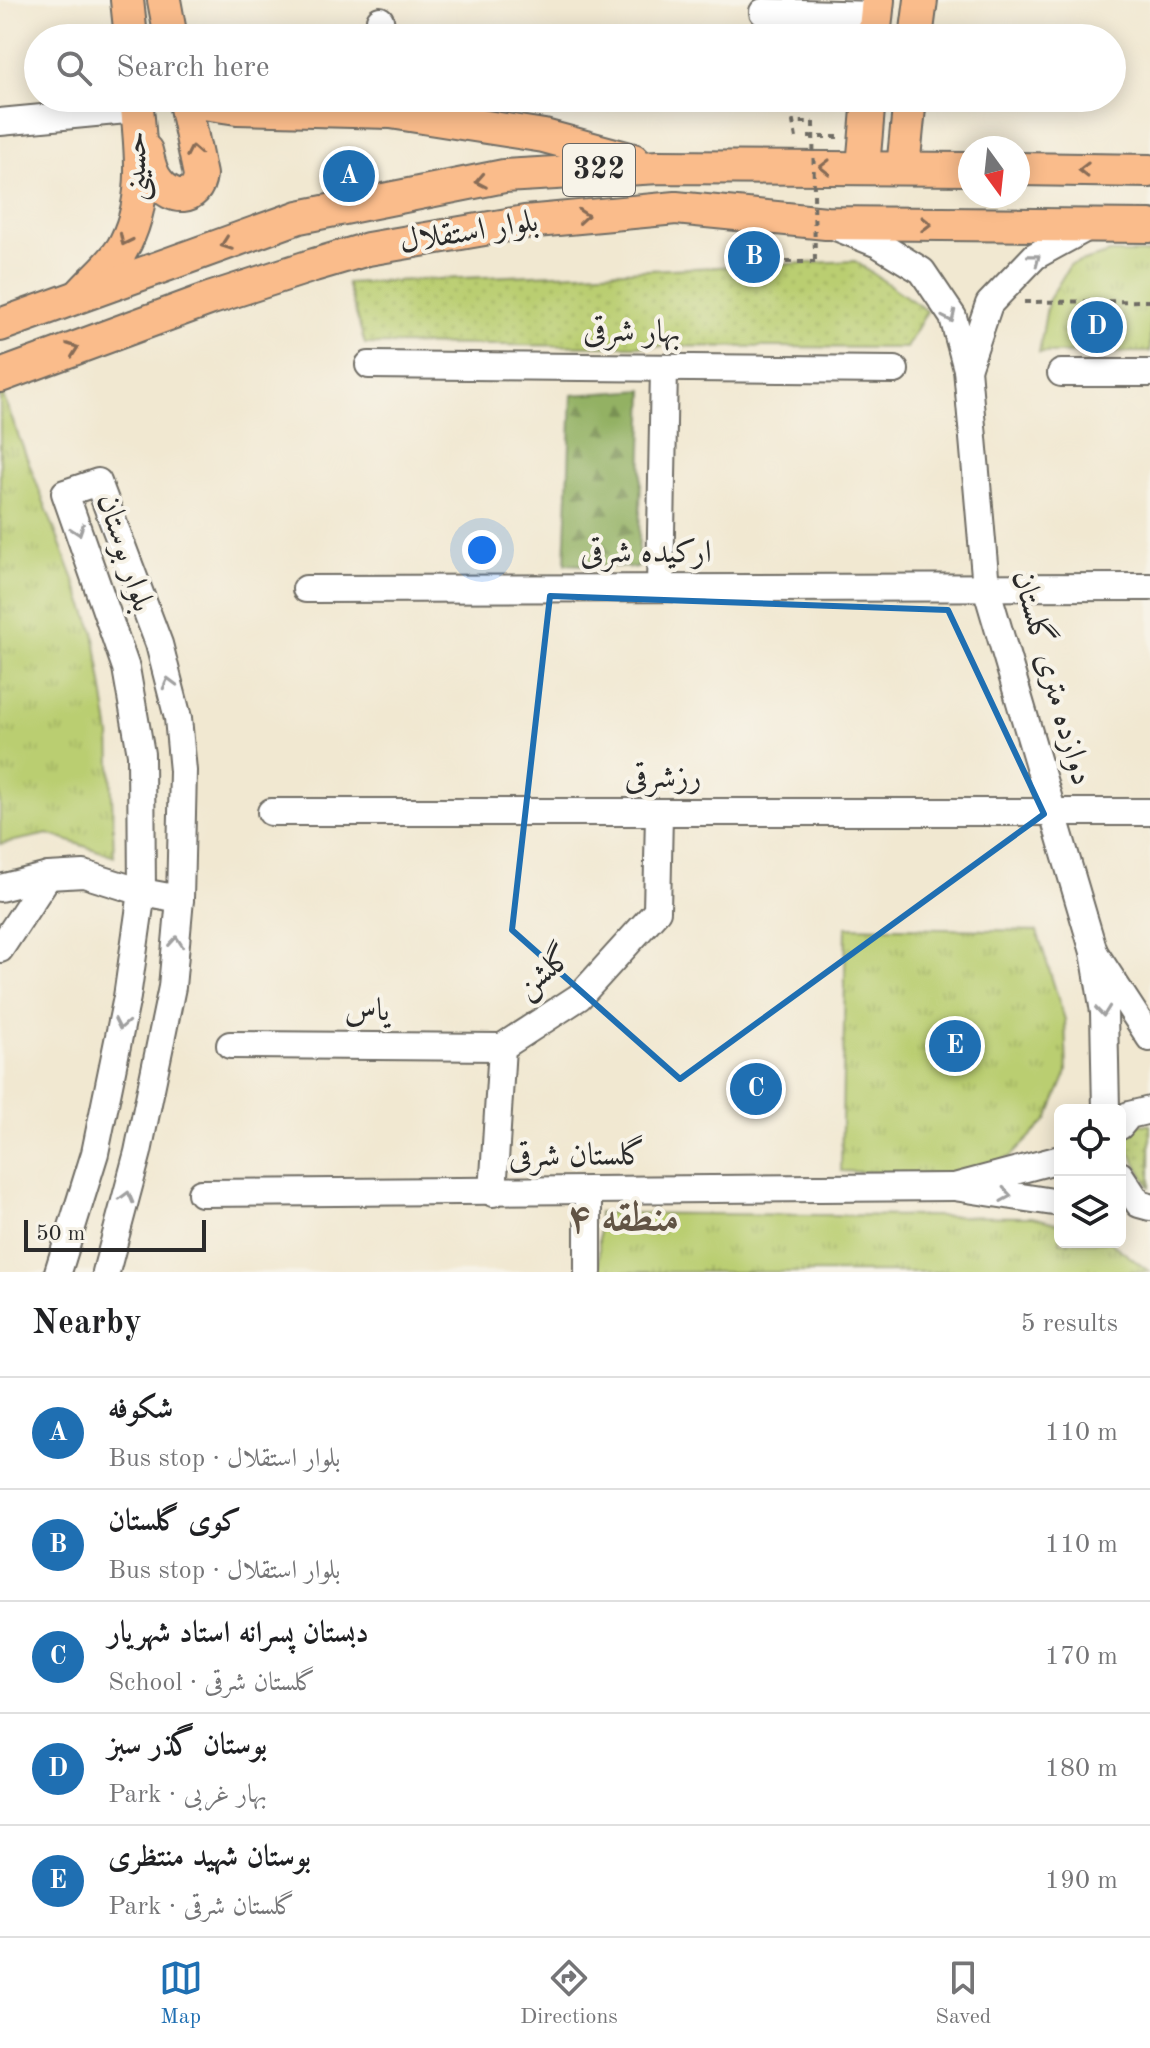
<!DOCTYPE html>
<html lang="en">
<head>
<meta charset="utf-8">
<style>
	:root { --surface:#fff; --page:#f6f6f6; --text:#202124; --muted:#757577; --line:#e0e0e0; --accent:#1f6fb2 }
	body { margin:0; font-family:"Old Standard TT",Amiri,serif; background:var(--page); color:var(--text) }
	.controls { position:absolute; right:24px; bottom:24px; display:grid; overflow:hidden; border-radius:12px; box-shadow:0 4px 20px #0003 }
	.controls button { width:72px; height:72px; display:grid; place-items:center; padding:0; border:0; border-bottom:2px solid var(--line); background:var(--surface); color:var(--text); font:40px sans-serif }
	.compass { position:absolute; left:958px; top:136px; width:72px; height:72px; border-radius:50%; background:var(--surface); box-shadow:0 4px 20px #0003; rotate:165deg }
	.scale { position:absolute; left:24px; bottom:20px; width:182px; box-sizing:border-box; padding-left:8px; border:4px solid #2b2b2b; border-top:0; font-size:22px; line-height:28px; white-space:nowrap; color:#2b2b2b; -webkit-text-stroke:6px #f7f3e8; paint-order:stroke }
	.you { position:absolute; left:482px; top:550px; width:28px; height:28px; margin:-20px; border:6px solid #fff; border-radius:50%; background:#1a73e8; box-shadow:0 0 0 12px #1a73e833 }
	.badge { display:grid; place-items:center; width:52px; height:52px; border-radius:50%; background:var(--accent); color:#fff; font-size:26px; font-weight:700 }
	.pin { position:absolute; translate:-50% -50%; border:4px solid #fff; box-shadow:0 2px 8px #0006 }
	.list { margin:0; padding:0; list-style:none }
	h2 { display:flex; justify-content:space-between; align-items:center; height:104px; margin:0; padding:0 32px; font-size:34px }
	h2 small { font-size:26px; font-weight:400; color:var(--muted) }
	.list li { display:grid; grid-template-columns:52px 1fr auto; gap:24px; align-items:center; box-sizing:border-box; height:112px; padding:0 32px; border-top:2px solid var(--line) }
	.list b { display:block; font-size:30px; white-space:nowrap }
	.list p { margin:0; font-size:26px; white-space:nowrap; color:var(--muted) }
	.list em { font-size:26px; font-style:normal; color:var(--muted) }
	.icon { flex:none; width:44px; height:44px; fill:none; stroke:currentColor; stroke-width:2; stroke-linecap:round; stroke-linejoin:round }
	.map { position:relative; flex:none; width:1150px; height:1272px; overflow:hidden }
	.search { position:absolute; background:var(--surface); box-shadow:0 4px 20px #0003; left:24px; right:24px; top:24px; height:88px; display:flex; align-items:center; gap:20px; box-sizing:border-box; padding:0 28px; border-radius:44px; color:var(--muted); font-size:30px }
	.sheet { height:664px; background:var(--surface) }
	nav { display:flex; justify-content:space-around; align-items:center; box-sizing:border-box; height:112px; border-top:2px solid var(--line); background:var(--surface); font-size:22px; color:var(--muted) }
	nav a { display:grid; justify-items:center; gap:4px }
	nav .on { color:var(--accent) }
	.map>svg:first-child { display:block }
	.grass { fill:url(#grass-dots); stroke:#727c4e; stroke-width:2 }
	.forest { fill:url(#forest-firs); stroke:#5f6e47; stroke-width:2 }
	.park { fill:url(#park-tufts); stroke:#727c4e; stroke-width:2 }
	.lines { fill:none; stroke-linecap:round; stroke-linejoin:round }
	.minor-casing { stroke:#706d65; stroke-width:30 }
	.major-casing { stroke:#706d65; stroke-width:36 }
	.path { stroke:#706d65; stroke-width:4; stroke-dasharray:6 6; stroke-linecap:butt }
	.minor { stroke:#fff; stroke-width:26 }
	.major { stroke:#fabc8b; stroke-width:32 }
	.path-bridge { stroke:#706d65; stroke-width:4; stroke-dasharray:6 6; stroke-linecap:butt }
	.oneway { stroke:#886c56 }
	.oneway2 { stroke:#a0a0a0 }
	.marked { fill:none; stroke:#1f6fb2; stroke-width:6; stroke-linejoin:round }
	.labels { text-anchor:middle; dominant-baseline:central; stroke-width:8; stroke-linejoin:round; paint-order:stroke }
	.shield { fill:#f7f3e8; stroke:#686764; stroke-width:2 }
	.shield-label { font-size:30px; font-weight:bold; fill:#2b2b2b }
	.street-label { font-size:32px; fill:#2b2b2b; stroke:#f7f3e8 }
	.district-label { font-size:40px; font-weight:bold; fill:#625445; stroke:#f7f3e8 }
</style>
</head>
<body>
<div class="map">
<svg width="1150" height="1272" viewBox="0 0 1150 1272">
	<defs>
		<pattern id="grass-dots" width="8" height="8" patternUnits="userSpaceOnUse" patternTransform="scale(2)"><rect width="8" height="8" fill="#bace71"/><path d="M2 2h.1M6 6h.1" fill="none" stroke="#a0b162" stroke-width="1.8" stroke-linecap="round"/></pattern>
		<pattern id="forest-firs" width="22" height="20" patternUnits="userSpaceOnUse" patternTransform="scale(2)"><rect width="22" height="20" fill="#93b163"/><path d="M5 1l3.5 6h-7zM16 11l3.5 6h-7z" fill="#789052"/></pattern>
		<pattern id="park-tufts" width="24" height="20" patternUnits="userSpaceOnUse" patternTransform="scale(2)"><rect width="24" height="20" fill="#bace71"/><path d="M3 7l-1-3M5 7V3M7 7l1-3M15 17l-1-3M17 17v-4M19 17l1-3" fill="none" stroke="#a0b162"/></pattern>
	</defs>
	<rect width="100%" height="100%" fill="#f7f3e8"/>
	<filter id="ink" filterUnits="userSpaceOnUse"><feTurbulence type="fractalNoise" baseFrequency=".0125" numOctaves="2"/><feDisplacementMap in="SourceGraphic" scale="16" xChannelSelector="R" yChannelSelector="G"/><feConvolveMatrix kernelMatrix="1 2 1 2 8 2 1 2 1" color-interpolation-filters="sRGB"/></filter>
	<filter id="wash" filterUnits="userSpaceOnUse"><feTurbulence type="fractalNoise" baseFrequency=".006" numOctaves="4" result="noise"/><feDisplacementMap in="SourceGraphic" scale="32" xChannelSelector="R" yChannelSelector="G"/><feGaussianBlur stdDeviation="1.8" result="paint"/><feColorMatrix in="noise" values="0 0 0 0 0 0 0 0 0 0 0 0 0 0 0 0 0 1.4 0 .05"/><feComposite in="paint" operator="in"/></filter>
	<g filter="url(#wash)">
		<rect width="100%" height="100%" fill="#f1e8d1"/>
		<g class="grass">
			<path d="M855 261 927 311 906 348 365 344 347 283Z"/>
			<path d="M1137 1124 1150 1125V1188L1124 1141Z"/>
		</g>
		<path class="forest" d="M644 390 638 568 565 564 572 395Z"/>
		<g class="park">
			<path d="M1110 253H1150V352L1039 353 1048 301 1070 265Z"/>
			<path d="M2 393 94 632 110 735 114 856 48 834 0 844V394Z"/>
			<path d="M846 927 1037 931 1065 1020 1067 1072 1047 1120 1010 1157 961 1176 841 1171Z"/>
			<path d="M599 1213 1032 1217 1060 1224V1242H1110L1150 1272H599Z"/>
		</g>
	</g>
	<g filter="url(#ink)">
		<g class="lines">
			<g class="minor-casing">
				<g id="minor">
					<path d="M763 12 876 15"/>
					<path d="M380 20 383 38"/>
					<path d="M0 122 137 109"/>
					<path d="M836 227 878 244 922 271 953 317 967 369 986 587 1094 952"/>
					<path d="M369 365 895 370"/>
					<path d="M967 369 989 304 1035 256 1090 226"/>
					<path d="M1061 373H1150"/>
					<path d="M660 588 664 368"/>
					<path d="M306 589 1150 587"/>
					<path d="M271 812H1150"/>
					<path d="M0 888 48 876 84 874 142 892 180 899"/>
					<path d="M0 949 48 876"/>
					<path d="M230 1045 502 1047"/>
					<path d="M1106 1110 1104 1012 1094 952 1150 1038"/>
					<path d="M1120 1126 1129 1115 1150 1110"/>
					<path d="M1060 1159 954 1187 1060 1203"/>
					<path d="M1120 1175 1139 1204 1150 1207"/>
					<path d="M588 1191V1272"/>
					<path d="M201 1193 954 1187"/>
					<path d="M493 1193 502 1047 579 997 657 911 659 813"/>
					<path d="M58 1272 95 1153 127 997 142 892 141 754 126 668 65 493 98 482 159 644 178 718 183 771 180 899 172 987 138 1152 106 1272"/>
				</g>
			</g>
			<g class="major-casing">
				<g id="major">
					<path d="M127 0 131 38"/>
					<path d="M164 0 171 38"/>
					<path d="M874 38 878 0"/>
					<path d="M916 38 921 0"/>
					<path d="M195 98 203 103 237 108 391 112 544 136 633 160"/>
					<path d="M146 151C149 162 150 173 158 182 172 200 197 201 200 175L184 98"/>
					<path d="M863 167 869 98"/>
					<path d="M903 168 910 98"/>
					<path d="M1018 169 1150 171"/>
					<path d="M80 295C93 280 111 266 122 249 149 203 141 149 136 98"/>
					<path d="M0 325 299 217 504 176 659 167 970 169"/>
					<path d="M0 376 209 299 314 265 368 249 525 222 676 208 826 223 1150 226"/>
				</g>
			</g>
			<g class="path">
				<path d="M808 137H839"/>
				<path d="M796 138 793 122H813"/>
				<path d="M779 245V262H815"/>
				<path d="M1024 302 1150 301"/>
			</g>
			<use href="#minor" class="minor"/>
			<use href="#major" class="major"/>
			<path class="path-bridge" d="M813 122 815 262"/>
		</g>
		<defs><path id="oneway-chevron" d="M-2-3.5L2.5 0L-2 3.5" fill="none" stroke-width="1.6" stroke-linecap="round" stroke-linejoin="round" transform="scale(2)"/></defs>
		<g class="oneway">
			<use href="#oneway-chevron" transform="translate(193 151) rotate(-101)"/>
			<use href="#oneway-chevron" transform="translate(825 167) rotate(-180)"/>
			<use href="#oneway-chevron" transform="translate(1084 170) rotate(-179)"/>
			<use href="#oneway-chevron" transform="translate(481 181) rotate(169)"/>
			<use href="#oneway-chevron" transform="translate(583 216) rotate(-5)"/>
			<use href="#oneway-chevron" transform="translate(926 224) rotate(1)"/>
			<use href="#oneway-chevron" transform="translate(125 240) rotate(116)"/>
			<use href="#oneway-chevron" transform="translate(226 244) rotate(160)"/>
			<use href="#oneway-chevron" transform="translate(73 349) rotate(-20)"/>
		</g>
		<g class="oneway2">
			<use href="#oneway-chevron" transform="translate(1035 259) rotate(-38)"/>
			<use href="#oneway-chevron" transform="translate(950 317) rotate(65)"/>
			<use href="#oneway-chevron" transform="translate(78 530) rotate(71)"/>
			<use href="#oneway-chevron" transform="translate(169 683) rotate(-105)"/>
			<use href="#oneway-chevron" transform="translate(176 942) rotate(-85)"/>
			<use href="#oneway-chevron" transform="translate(1103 1011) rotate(84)"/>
			<use href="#oneway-chevron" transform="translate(121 1024) rotate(101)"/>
			<use href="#oneway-chevron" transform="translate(1006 1195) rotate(9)"/>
			<use href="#oneway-chevron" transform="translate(127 1197) rotate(-75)"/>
		</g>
	</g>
	<path class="marked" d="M550 596 948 610 1044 814 680 1079 512 930Z"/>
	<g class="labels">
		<rect class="shield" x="563" y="144" width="72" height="52" rx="6"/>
		<g class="shield-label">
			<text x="599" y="170">322</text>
		</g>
		<g class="street-label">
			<text transform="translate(137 166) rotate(-89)">حسینی</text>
			<text transform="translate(469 233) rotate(-9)">بلوار استقلال</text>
			<text transform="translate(632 333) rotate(1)">بهار شرقی</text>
			<text transform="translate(124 553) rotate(72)">بلوار بوستان</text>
			<text x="646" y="554">ارکیده شرقی</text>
			<text transform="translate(1051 678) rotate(74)">دوازده متری گلستان</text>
			<text x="663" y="779">رزشرقی</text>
			<text transform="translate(545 973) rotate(-39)">گلشن</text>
			<text x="367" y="1012">یاس</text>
			<text transform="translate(577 1157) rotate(-1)">گلستان شرقی</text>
		</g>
		<g class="district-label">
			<text x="623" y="1220">منطقه ۴</text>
		</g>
	</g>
</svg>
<div class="controls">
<button><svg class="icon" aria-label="locate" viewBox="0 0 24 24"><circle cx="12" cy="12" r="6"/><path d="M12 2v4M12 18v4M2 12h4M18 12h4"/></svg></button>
<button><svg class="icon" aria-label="layers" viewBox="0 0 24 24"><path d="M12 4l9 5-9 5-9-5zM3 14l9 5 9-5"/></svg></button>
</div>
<svg class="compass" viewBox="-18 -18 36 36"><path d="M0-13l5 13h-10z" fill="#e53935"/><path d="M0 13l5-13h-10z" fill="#757577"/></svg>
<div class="scale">50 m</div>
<div class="you"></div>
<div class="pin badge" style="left:349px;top:176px">A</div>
<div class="pin badge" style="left:754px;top:257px">B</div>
<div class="pin badge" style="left:756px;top:1089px">C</div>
<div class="pin badge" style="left:1097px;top:327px">D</div>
<div class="pin badge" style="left:955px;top:1046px">E</div>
<div class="search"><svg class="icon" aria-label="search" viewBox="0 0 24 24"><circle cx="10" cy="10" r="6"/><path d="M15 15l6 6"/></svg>Search here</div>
</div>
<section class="sheet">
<h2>Nearby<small>5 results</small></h2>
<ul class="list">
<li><span class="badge">A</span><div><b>شکوفه</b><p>Bus stop · بلوار استقلال</p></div><em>110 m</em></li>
<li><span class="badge">B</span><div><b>کوی گلستان</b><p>Bus stop · بلوار استقلال</p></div><em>110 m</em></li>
<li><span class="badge">C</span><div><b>دبستان پسرانه استاد شهريار</b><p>School · گلستان شرقی</p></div><em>170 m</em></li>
<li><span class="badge">D</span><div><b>بوستان گذر سبز</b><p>Park · بهار غربی</p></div><em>180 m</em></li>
<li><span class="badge">E</span><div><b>بوستان شهید منتظری</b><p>Park · گلستان شرقی</p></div><em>190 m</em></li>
</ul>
</section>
<nav>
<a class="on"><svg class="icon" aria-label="map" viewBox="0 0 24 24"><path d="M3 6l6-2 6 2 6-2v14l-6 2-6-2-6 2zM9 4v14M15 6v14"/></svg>Map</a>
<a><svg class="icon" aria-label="directions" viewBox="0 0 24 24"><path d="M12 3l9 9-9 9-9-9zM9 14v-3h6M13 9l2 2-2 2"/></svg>Directions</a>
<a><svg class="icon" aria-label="saved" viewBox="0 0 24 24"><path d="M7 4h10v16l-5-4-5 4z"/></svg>Saved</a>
</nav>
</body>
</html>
